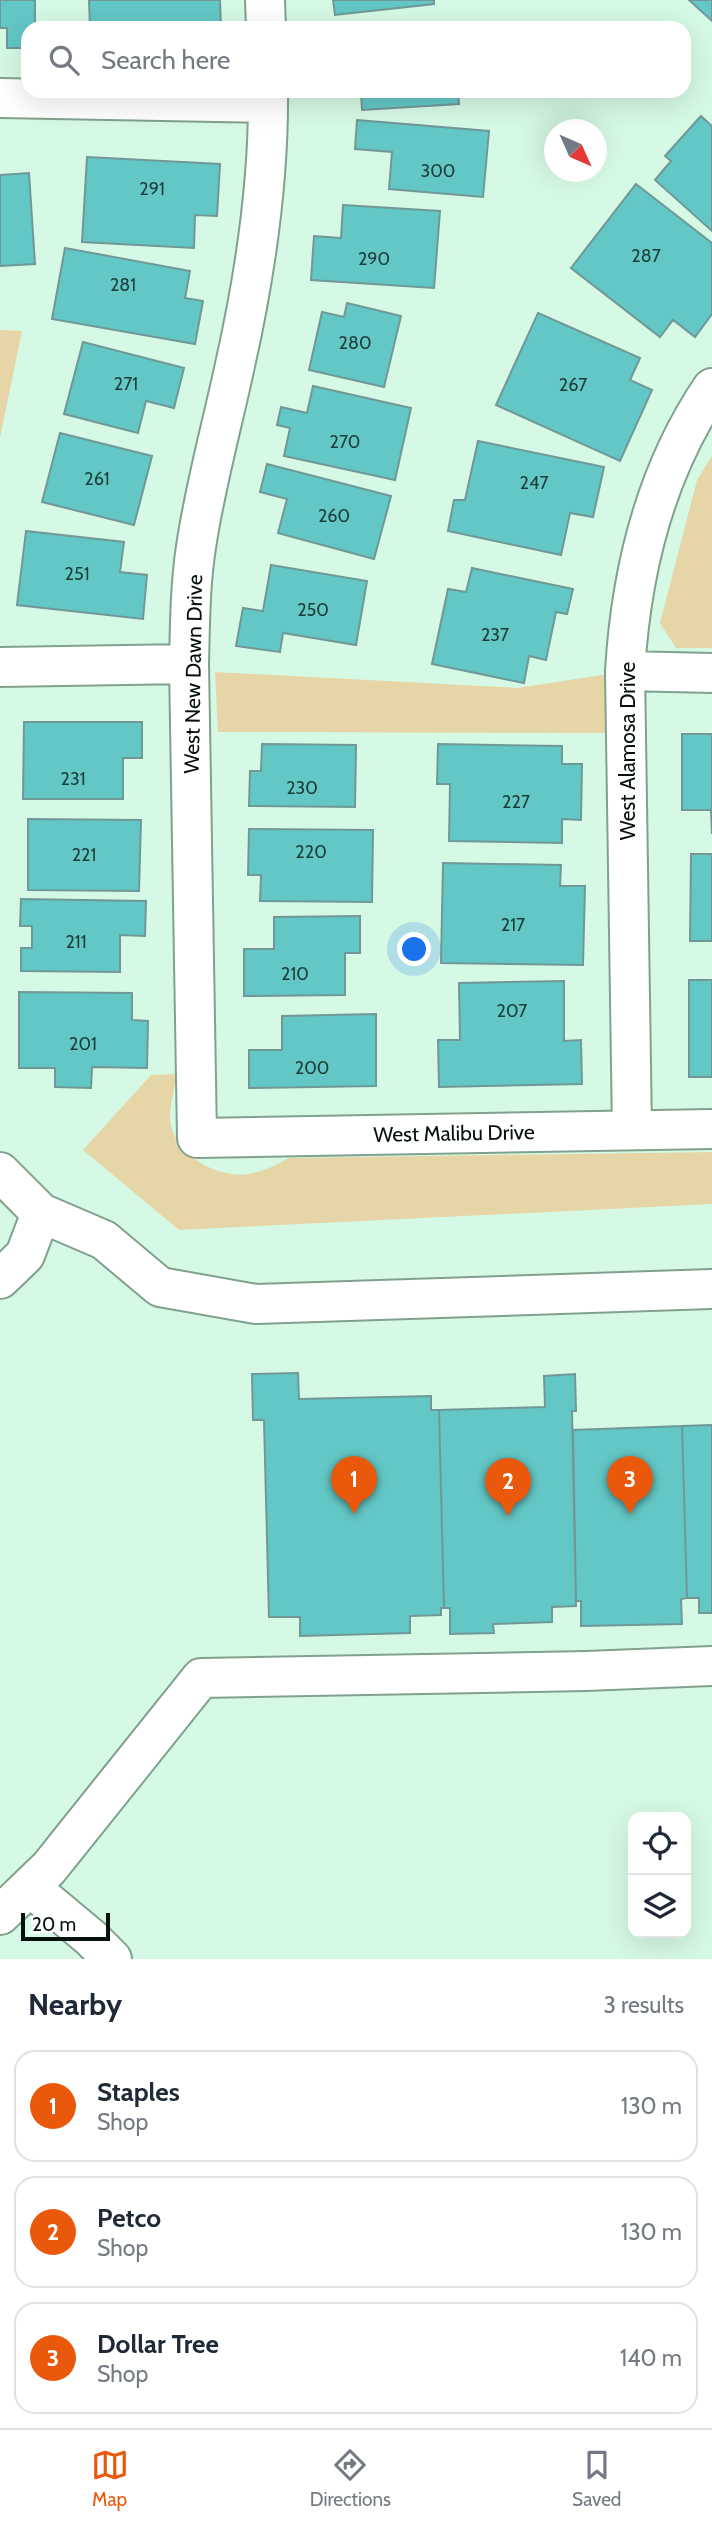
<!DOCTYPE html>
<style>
:root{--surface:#fff;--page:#f6f6f7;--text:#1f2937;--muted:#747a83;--line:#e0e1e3;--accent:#ea580c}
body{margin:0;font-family:Cabin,sans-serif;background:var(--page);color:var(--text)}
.controls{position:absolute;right:21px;bottom:21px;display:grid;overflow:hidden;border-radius:14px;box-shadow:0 7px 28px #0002}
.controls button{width:63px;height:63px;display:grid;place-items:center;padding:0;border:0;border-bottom:2px solid var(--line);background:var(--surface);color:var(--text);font:35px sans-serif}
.compass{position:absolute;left:544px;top:119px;width:63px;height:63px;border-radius:50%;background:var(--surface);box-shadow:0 7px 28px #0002;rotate:135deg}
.scale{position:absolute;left:21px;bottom:18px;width:89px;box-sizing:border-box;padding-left:7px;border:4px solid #05110a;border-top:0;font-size:19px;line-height:24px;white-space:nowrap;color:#05110a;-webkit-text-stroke:5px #fff;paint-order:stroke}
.you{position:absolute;left:415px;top:950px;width:24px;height:24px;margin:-18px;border:5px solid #fff;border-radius:50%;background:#1a73e8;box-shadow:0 0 0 10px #1a73e833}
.badge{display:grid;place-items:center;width:46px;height:46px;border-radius:50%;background:var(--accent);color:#fff;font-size:23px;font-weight:700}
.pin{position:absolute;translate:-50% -58px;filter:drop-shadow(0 2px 4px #0008)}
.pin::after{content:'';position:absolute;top:37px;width:24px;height:21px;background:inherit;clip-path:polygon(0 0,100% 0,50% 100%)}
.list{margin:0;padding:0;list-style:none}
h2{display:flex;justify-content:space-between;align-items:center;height:91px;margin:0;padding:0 28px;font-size:30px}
h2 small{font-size:23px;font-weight:400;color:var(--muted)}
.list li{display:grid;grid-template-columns:46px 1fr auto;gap:21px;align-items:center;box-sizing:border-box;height:112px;margin:0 14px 14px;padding:0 14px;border:2px solid var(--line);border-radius:21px}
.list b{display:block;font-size:26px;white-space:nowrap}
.list p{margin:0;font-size:23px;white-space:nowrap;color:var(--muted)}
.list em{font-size:23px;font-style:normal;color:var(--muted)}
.icon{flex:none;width:38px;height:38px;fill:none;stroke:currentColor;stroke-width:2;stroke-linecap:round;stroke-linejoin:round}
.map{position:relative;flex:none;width:712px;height:1959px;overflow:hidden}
.search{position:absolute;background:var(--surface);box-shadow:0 7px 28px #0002;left:21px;right:21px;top:21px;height:77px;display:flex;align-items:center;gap:18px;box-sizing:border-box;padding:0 24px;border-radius:21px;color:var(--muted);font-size:26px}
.sheet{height:469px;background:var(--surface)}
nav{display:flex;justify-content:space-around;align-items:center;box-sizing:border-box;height:98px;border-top:2px solid var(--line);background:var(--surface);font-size:19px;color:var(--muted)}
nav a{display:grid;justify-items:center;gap:4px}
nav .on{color:var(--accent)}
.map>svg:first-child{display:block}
.green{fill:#e6d6a7}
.building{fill:#63c7c5;stroke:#6f9897;stroke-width:2}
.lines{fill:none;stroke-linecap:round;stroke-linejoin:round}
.minor-casing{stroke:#80a18e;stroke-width:42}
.minor{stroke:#fff;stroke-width:38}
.labels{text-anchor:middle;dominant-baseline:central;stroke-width:6;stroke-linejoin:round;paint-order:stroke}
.number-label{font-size:18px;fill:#1c3e39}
.street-label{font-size:21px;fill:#05110a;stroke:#fff}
</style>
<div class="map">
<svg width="712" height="1959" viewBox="0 0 712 1959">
<rect width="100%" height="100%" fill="#d6f9e5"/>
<path class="green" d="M0 330 22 331 0 438Z
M712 456V648H676L660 623 697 480Z
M215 672 518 688 608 674V733L218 732Z
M177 1074C175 1088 170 1103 170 1117 171 1154 217 1179 249 1174 264 1172 277 1164 289 1158L712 1152V1204L179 1230 83 1150 151 1075Z"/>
<path class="building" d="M0 0H35V28H28V48H7V28H0Z
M89 0H220L221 28H90Z
M333 0H434V4L335 15Z
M689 0H712V21Z
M361 91H458L459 104 362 110Z
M701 116 712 126V231L655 180 671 161 665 156Z
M357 120 489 131 483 197 389 189 392 152 355 149Z
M87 157 220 164 217 216 195 215 194 248 82 242Z
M29 173 35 264 0 266V175Z
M636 184 712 243V314L695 337 673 320 660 337 571 268Z
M343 205 440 211 434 288 311 280 314 236 341 238Z
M65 248 190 271 185 298 203 301 195 344 52 319Z
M347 303 401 316 384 387 309 370 322 312 344 317Z
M538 313 640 358 630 380 652 390 620 461 496 405Z
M83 342 184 368 174 408 146 401 138 433 64 414Z
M313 386 411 408 395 480 284 456 290 428 277 425 281 407 307 413Z
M60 433 152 456 134 525 42 502Z
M478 441 604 467 593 517 570 513 561 555 448 531 454 500H465Z
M267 464 391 496 374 559 278 533 287 499 260 492Z
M26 531 124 542 120 572 147 575 143 619 17 605Z
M271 565 367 581 356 645 283 633 280 652 236 646 243 608 263 611Z
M472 568 573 589 567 614 556 612 546 660 529 656 524 683 432 664 448 589 466 592Z
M24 722H142V758H123V799H23Z
M682 734H712V834L711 810H682Z
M262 744 356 745 355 807 249 806 250 771H261Z
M438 744 562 746V764H582L581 820 562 819V843L449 841 450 784H437Z
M28 819 141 820 139 891 28 890Z
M249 829 373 830 372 902 260 901 261 875H248Z
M691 854H712V941H690Z
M443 863 561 865 560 886H585L583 965 441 963Z
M21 899 146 901 145 936 120 935V972L21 971V948H32V926H20Z
M360 916V953H345V995L244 996V949H274V917Z
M689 980H712V1077H689Z
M564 981V1041L581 1040 582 1084 439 1087 438 1040H460L459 983Z
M19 992 132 993V1020L148 1021 147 1068 92 1067 91 1088 55 1087V1068H19Z
M376 1014V1086L249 1088V1050H282V1016Z
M298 1373 299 1399 431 1396V1410H439L444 1608H441V1615L410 1616V1633L300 1636V1617H269L264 1420H253L252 1374Z
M575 1374 576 1411H572L576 1606 552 1607V1622L493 1624 494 1633 450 1634V1608H444L439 1410 545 1407 544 1376Z
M712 1425V1613H699V1598H687L682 1426Z
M682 1426 687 1598 681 1599 682 1624 581 1626V1601H576L573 1430Z"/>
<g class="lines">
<defs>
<path id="minor" d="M265 0 266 28
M268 91C269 182 255 276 235 365 222 426 205 486 196 547 190 586 190 625 189 664L197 1138 712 1129
M0 98 268 103
M0 667 189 664
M625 671 712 673
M632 1130 625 671C631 572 655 472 712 388
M0 1172 41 1213 104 1240 160 1287 256 1304 712 1289
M0 1279 25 1255 41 1213
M30 1887 91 1938 112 1959
M0 1915 49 1868 201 1678 586 1671 712 1666"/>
</defs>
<use href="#minor" class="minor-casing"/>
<use href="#minor" class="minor"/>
</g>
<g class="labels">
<g class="number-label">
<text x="438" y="171">300</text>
<text x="152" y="189">291</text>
<text x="646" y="256">287</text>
<text x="374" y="259">290</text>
<text x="123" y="285">281</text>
<text x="355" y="343">280</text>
<text x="126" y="384">271</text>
<text x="573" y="385">267</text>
<text x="345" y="442">270</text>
<text x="97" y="479">261</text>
<text x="534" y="483">247</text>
<text x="334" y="516">260</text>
<text x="77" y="574">251</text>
<text x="313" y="610">250</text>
<text x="495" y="635">237</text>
<text x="73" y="779">231</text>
<text x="302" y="788">230</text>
<text x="516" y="802">227</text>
<text x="311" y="852">220</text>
<text x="84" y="855">221</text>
<text x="513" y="925">217</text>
<text x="76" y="942">211</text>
<text x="295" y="974">210</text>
<text x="512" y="1011">207</text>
<text x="83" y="1044">201</text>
<text x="312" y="1068">200</text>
</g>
<g class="street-label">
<text transform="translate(193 674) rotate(-89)">West New Dawn Drive</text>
<text transform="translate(627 751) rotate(-90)">West Alamosa Drive</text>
<text transform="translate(454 1133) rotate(-1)">West Malibu Drive</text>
</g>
</g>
</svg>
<div class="controls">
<button><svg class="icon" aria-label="locate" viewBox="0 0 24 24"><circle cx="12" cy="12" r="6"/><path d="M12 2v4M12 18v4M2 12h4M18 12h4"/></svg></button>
<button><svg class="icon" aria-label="layers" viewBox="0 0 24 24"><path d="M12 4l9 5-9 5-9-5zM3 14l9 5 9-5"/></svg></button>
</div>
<svg class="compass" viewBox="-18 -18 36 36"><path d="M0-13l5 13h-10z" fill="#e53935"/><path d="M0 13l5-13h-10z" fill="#747a83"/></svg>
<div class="scale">20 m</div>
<div class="you"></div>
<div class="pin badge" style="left:354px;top:1514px">1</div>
<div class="pin badge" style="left:508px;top:1516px">2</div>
<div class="pin badge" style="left:630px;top:1514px">3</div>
<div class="search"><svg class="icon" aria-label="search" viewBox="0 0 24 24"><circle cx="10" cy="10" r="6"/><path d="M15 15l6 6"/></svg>Search here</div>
</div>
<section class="sheet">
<h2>Nearby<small>3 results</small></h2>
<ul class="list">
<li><span class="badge">1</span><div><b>Staples</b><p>Shop</p></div><em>130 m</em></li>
<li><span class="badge">2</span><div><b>Petco</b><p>Shop</p></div><em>130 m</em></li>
<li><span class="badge">3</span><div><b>Dollar Tree</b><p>Shop</p></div><em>140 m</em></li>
</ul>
</section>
<nav>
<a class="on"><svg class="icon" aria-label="map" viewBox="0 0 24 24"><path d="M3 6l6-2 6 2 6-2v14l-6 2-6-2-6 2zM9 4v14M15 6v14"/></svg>Map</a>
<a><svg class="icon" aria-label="directions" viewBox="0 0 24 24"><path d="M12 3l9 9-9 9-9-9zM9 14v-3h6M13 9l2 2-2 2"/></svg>Directions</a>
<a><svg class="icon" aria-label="saved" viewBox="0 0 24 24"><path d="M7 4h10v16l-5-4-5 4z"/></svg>Saved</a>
</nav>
